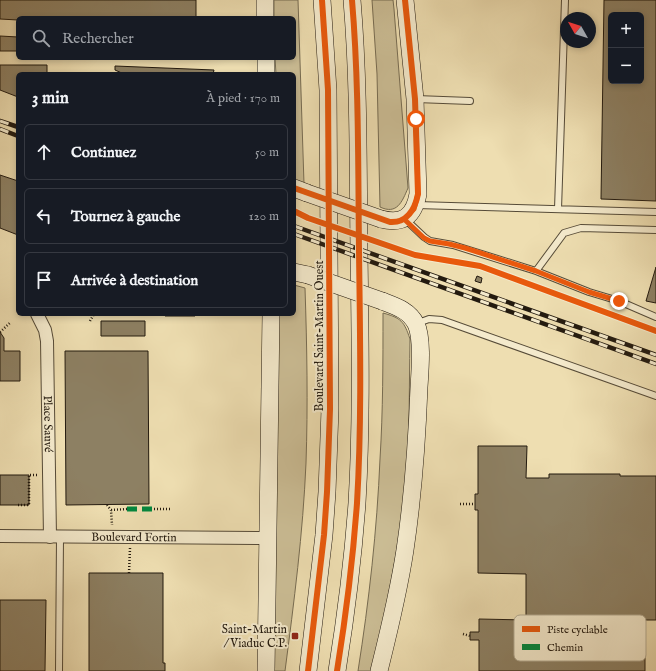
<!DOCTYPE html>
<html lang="fr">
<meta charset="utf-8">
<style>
:root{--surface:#171b24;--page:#20242c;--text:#f1f3f6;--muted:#9ea1a6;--line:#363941}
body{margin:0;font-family:"IM FELL English",serif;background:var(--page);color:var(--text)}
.controls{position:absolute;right:12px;top:12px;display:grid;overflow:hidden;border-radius:6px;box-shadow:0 2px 6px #0003}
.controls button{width:36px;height:36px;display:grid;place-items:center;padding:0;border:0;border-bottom:1px solid var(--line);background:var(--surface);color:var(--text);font:20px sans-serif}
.compass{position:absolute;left:560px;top:12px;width:36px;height:36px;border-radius:50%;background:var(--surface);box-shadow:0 2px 6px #0003;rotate:309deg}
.stop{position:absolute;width:12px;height:12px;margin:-9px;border:3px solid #ea580c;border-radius:50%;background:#fff}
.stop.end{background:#ea580c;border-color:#fff;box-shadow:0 1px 4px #0008}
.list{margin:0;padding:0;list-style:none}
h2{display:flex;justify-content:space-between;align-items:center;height:52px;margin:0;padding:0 16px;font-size:17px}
h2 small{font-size:13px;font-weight:400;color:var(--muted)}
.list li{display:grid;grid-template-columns:26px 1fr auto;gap:12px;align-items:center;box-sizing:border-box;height:56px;margin:0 8px 8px;padding:0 8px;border:1px solid var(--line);border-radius:6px}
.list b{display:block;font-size:15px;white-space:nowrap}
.list em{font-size:13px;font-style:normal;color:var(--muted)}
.icon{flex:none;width:22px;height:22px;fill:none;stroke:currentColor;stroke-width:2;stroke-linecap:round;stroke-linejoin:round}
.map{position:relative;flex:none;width:656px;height:671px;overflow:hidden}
.search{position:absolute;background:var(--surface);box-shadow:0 2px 6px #0003;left:16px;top:16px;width:280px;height:44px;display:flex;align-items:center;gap:10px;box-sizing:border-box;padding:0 14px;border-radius:6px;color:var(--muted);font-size:15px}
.panel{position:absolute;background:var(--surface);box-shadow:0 2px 6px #0003;left:16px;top:72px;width:280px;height:244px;border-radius:6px}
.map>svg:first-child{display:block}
.green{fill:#cbbd95;stroke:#776c52}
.building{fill:#8d8063;stroke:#231a0f;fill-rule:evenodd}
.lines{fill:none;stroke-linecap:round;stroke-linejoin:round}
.lane-casing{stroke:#564b38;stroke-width:8}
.street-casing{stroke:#564b38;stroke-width:14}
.secondary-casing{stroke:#231a0f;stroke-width:18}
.path{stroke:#231a0f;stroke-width:2.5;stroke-dasharray:1 2;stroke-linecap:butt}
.lane{stroke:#f4eacc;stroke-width:6}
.street{stroke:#f4eacc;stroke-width:12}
.secondary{stroke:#f4eacc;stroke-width:17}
.rail-casing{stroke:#231a0f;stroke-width:4.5}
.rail{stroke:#f4eacc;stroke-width:3;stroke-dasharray:9;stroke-linecap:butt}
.secondary-bridge-casing{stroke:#231a0f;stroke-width:18;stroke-linecap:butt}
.secondary-bridge{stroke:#f4eacc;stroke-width:17}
.quiet{stroke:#00873e;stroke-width:5;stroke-dasharray:10 5;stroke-linecap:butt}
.cycleway-casing{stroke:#f4eacc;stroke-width:8}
.cycleway{stroke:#e8590c;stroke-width:6}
.route{stroke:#ea580c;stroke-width:5}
.poi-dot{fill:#8f2418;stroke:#f4eacc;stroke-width:1.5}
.labels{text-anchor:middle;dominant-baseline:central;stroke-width:4;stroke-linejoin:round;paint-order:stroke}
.street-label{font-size:12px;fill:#231a0f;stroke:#f4eacc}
.poi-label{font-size:12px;fill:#231a0f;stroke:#f4eacc;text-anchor:end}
.key{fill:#f4eacc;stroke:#b5ac93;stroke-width:1}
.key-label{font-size:11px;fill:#231a0f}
</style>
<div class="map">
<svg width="656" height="671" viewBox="0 0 656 671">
<rect width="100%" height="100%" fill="#eedeb1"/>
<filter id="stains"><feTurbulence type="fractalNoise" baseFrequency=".005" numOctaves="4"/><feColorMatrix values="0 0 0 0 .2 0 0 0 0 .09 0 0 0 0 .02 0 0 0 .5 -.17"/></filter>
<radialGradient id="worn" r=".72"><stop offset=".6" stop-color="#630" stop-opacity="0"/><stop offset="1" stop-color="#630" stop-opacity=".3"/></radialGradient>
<path class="green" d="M274 0H298L304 184 294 180V74H276L275 58H294V18H274Z
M372 0H393L394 9 408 188C402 202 397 215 380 207L377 74Z
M294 285 305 288C307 347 308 405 306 463 303 533 294 602 285 671H272L277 314H294Z
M383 313C401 318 404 321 410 339 409 391 410 443 405 494 398 554 385 612 373 671H358C369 601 377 530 380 459 383 411 383 362 383 313Z"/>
<path class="building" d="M0 0H196V18H18V20L0 19Z
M604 0H656V201L601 199ZM611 15H641V81H611Z
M0 36 18 37V51H0Z
M0 65H47V74H18V97L0 90Z
M115 66 214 70 213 74H124L115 70Z
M0 175 18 181V235L0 228Z
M656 267V303L646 301Z
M477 276 482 278 481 283 475 281Z
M165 314H195V316H165Z
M101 321H145V336H101Z
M0 332 4 338V351H20V381H0Z
M65 351H148L149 504 66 505Z
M478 446H527L526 478H549V474H620V476H656V620H645V671H479V640H470V632H479V619L526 620V574L478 573V510H475V494H478Z
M0 475H29V505H0Z
M89 573H163V663H165V671H89Z
M0 600H46L45 671H0Z"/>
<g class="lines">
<defs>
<path id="lane" d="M416 99 470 101
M417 205 656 212
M558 209 565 0
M405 219 424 237 430 241 453 245 536 271 589 292 619 301 656 317
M536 271 564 233 581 228 656 230
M418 323 429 319 442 320 656 396
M59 671 60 537"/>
<g id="street">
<path id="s1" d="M37 314 45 330 47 341 50 537"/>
<path id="s2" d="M0 536 268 538"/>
</g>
<path id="secondary" d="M265 0V18
M266 58V74
M294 188 307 193
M381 219C403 225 414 216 418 194L415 99 405 0
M294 272 308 275
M266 671 271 314
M308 671 324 535 327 492 330 409 328 90 322 0
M337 671C346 615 353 559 357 503 362 419 360 334 359 250 358 167 359 83 352 0
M379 671C389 631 399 590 405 550 413 496 417 441 419 387 420 371 423 338 416 324 409 310 395 306 382 301"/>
</defs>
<use href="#lane" class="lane-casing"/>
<use href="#street" class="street-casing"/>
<use href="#secondary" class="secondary-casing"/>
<path class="path" d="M199 314V315
M90 321 94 314
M0 332 11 322
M460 504H475
M18 505H29V475H37
M107 505 111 510 112 525
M154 509H171
M111 510 127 509
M129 573 130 548
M463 634 470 636"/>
<use href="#lane" class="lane"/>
<use href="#street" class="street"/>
<use href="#secondary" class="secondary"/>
<defs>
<path id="rail" d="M0 121 18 127
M0 129 18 136
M294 226 656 355
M294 234 656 364"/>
</defs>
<use href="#rail" class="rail-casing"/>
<use href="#rail" class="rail"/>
<defs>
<path id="secondary-bridge" d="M307 193 381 219
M308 275 382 301"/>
</defs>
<use href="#secondary-bridge" class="secondary-bridge-casing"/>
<use href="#secondary-bridge" class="secondary-bridge"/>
<path class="quiet" d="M127 509H154"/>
<defs>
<path id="cycleway" d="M294 188 390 222C407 223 415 209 418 194L415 99 405 0
M294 211 308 218 415 255 480 266 656 331
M308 671 324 535 327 492 330 409 328 90 322 0
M337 671C346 615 353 559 357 503 362 419 360 334 359 250 358 167 359 83 352 0"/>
</defs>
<use href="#cycleway" class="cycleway-casing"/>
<use href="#cycleway" class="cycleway"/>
</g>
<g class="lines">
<path class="route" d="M416 119 418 194 414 209 404 219 424 238 430 241 449 244 465 248 536 271 589 292 619 301"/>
</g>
<rect class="poi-dot" x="291" y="632" width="8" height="8" rx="2"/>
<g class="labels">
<g class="street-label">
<text transform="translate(319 336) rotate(-90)">Boulevard Saint-Martin Ouest</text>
<text stroke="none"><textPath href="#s1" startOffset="112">Place Sauvé</textPath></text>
<text stroke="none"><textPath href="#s2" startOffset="134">Boulevard Fortin</textPath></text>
</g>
<g class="poi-label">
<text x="287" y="629">Saint-Martin<tspan x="287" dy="14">/ Viaduc C.P.</tspan></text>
</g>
</g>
<rect x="514" y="615" width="132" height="46" rx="6" class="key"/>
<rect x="522" y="626" width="18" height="6" fill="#e8590c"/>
<rect x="522" y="644" width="18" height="6" fill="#00873e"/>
<g class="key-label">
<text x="547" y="633">Piste cyclable</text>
<text x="547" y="651">Chemin</text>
</g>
<rect width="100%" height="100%" filter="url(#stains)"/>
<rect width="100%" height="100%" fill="url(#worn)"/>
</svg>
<div class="controls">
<button>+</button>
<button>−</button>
</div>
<svg class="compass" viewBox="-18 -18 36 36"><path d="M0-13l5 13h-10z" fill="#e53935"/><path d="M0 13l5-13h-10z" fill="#9ea1a6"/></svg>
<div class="stop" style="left:416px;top:119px"></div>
<div class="stop end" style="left:619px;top:301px"></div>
<div class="search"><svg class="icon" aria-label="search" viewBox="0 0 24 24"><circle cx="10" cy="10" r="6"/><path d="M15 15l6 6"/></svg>Rechercher</div>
<section class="panel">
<h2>3 min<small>À pied · 170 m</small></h2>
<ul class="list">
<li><svg class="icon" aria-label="ahead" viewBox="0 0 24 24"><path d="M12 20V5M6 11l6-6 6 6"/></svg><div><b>Continuez</b></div><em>50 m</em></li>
<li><svg class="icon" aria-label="left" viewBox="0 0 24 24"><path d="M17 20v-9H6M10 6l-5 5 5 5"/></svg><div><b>Tournez à gauche</b></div><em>120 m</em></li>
<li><svg class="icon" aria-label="arrive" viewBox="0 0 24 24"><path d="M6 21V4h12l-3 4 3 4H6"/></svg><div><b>Arrivée à destination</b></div></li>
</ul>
</section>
</div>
